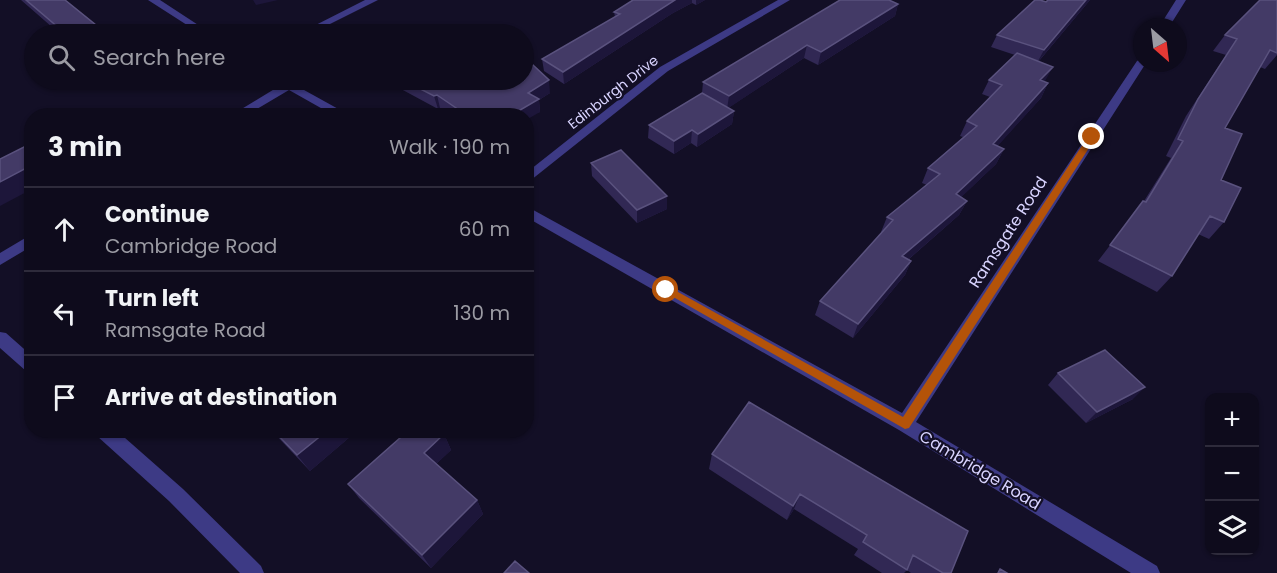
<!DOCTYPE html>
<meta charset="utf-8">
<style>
:root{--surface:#0e0b1c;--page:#171425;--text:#f1f3f6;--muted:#9b9ba3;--line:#2e2b3b}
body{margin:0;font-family:Poppins,sans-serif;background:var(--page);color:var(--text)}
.controls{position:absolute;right:18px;bottom:18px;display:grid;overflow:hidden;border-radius:12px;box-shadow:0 2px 4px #0004}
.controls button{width:54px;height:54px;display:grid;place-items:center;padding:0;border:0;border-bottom:2px solid var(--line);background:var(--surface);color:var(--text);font:30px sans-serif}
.compass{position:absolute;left:1133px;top:18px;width:54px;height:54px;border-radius:50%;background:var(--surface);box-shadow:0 2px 4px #0004;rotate:152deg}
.stop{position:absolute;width:18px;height:18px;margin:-14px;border:4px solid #b45309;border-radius:50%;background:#fff}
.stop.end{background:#b45309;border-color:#fff;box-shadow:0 2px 6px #0008}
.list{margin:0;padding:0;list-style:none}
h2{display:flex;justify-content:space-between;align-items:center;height:78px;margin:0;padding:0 24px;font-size:26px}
h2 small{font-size:20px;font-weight:400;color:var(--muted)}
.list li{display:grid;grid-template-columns:39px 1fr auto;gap:18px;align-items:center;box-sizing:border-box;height:84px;padding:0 24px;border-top:2px solid var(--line)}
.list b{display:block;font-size:22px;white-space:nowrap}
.list p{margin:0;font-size:20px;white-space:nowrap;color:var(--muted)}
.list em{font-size:20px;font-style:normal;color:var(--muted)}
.icon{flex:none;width:33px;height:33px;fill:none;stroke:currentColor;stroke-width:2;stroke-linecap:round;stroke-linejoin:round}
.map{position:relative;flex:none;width:1277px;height:573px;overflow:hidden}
.search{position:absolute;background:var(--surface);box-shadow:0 2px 4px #0004;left:24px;top:24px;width:510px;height:66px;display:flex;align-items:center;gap:15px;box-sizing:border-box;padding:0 21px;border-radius:33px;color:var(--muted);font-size:22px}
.panel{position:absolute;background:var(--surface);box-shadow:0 2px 4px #0004;left:24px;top:108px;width:510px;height:330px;border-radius:24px}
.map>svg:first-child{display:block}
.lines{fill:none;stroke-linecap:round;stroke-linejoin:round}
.minor{fill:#3d3a85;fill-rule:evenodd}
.wall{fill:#312854}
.shaded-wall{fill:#1d163a}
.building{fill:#433a66;stroke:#5a527e;stroke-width:1.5}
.route{fill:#b45309}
.labels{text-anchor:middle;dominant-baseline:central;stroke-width:4.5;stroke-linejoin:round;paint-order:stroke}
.far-street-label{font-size:14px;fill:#d9d4ff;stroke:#130f26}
.street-label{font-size:16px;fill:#d9d4ff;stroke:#130f26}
</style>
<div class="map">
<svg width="1277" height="573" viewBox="0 0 1277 573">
<rect width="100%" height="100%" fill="#130f26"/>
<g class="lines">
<path class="minor" d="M148 0H160L212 34H201Z
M365 0H378L310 34H298Z
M778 0H790L668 71 526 184V173L660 67Z
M1176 0H1186L1169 27H1159Z
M1142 58V63H1146L916 422 1157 566 1160 573H1131L899 430 526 217V206L902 413 1137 61Z
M274 80H286L351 116H335L289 90 245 116H230L281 85Z
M32 234V246L0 265V253Z
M0 332 6 333 32 356V373L26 371 0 348Z
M94 430H116L183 489 261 566 264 573H240L169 501 97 436Z"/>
</g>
<path class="wall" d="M21 0H65L106 33 114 34H60Z
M633 0H705L696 5 692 3 673 13 564 84 544 71 542 59 615 17 614 12Z
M1048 0H1090L1039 61 1045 82 1048 83 1041 98 997 146 1004 149 996 164 961 197 967 201 959 215 909 259 911 261 905 275 853 338 815 315 820 301 882 232H881L887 217 927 185 922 183 928 168 963 137 960 136 967 121 990 97 982 94 989 80 1015 55 991 47 997 35 1046 2Z
M1277 0V55L1265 69 1260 67 1225 128 1221 180 1224 222 1209 239 1198 234 1172 276 1157 292 1098 261 1144 201 1171 158 1166 156 1186 116 1226 55 1213 51 1225 35Z
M895 3 898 4 895 16 818 65 804 58 728 108 734 111 732 124 697 147 691 143 674 154 648 138 649 125 702 93 703 82Z
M398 80H479L495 87 550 93 539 100 540 112 526 116H452L440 108 438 109 401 89Z
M591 163 667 209 637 223 592 176Z
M1058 373 1133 399 1086 423 1048 385Z
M749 402 951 573H911L907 570 904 573H882L854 555 858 549 794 509 787 520 709 469 712 454Z
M271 430H358L310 471Z
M444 434 451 450 436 464 477 500 483 514 431 568 359 498 348 484Z"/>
<path class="shaded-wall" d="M253 0H278L256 5Z
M675 0H692V3L673 13 564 84 563 72Z
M696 0H705L696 5Z
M1086 0H1090L1037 63 1044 50Z
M898 4 895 16 818 65 821 52Z
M807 45 804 58 727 109 729 96Z
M1053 67 1045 81 1032 94 1040 80Z
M549 80 550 93 539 100 540 112 526 120V116H510L528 93Z
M1048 83 1041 98 986 159 993 144Z
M437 95 440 108 438 109 434 96Z
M734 111 732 124 697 147 698 134Z
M692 130 691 143 674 154V141Z
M1004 149 996 164 949 209 956 194Z
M32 165V189L0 206V182Z
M667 196V209L637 223V210Z
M967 201 959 215 896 270 902 256Z
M911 261 905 275 853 338 858 324Z
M1145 387 1133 399 1086 423 1097 412Z
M328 430H358L310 471 297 455Z
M444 434 451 450 432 468 424 453Z
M800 494 794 509 787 520 793 506Z
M477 500 483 514 431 568 422 555Z"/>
<path class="building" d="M26 0H65L106 33 110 31 114 34H66Z
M633 0H675L563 72 542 59 620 14 614 12Z
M840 0H889L898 4 821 52 807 45 729 96 703 82Z
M1035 0H1040L1046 2 1048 0H1086L1044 50 997 35Z
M1260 0H1277V53L1270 50 1225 128 1242 134 1221 180 1241 188 1224 222 1210 216 1172 276 1110 245 1143 201 1146 202 1183 141 1178 139 1198 99 1237 39 1225 35Z
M381 27 394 34H354Z
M1017 53 1053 67 1040 80 1048 83 993 144 1004 149 956 194 967 201 902 256 911 261 858 324 820 301 893 220 887 217 940 174 928 168 977 126 967 121 1002 85 989 80Z
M533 65 549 80 528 93 539 99 510 116H468L437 95 434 96 403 80H479L495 87 508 80H524V71Z
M702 93 734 111 698 134 692 130 674 141 649 125Z
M32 143V165L0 182V159Z
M621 150 667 196 637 210 591 163Z
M1105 350 1145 387 1097 412 1058 373Z
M749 402 968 531 951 573H943L913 555 907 570 863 542 867 535 800 494 793 506 712 454Z
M273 430H328L297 455Z
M409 430H440L444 434 424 453 477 500 422 555 348 484Z
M515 561 529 573H504Z
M1000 569 1007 573H998Z"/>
<path class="route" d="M1089 135 1096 137 909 428 905 429 661 290 662 287H669L903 417Z"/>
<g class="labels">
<g class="far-street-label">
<text transform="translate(613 92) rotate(-38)">Edinburgh Drive</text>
</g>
<g class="street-label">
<text transform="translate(1008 232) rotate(-57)">Ramsgate Road</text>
<text transform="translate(980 470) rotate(31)">Cambridge Road</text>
</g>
</g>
</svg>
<div class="controls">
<button>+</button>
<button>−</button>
<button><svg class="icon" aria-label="layers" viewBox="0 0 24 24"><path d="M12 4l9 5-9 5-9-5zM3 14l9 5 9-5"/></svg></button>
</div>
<svg class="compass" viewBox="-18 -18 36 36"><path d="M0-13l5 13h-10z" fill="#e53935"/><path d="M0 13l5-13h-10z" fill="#9b9ba3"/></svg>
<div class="stop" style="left:666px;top:290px"></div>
<div class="stop end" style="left:1092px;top:137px"></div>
<div class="search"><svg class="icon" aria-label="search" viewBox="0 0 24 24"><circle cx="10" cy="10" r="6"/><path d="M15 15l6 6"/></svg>Search here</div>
<section class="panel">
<h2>3 min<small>Walk · 190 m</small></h2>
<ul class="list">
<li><svg class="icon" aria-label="ahead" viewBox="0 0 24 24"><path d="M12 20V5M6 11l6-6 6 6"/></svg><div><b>Continue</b><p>Cambridge Road</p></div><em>60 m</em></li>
<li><svg class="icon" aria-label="left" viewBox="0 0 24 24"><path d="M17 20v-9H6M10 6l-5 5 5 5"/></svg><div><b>Turn left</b><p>Ramsgate Road</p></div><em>130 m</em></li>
<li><svg class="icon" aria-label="arrive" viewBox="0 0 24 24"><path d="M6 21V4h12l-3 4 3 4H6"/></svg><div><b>Arrive at destination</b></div></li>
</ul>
</section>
</div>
